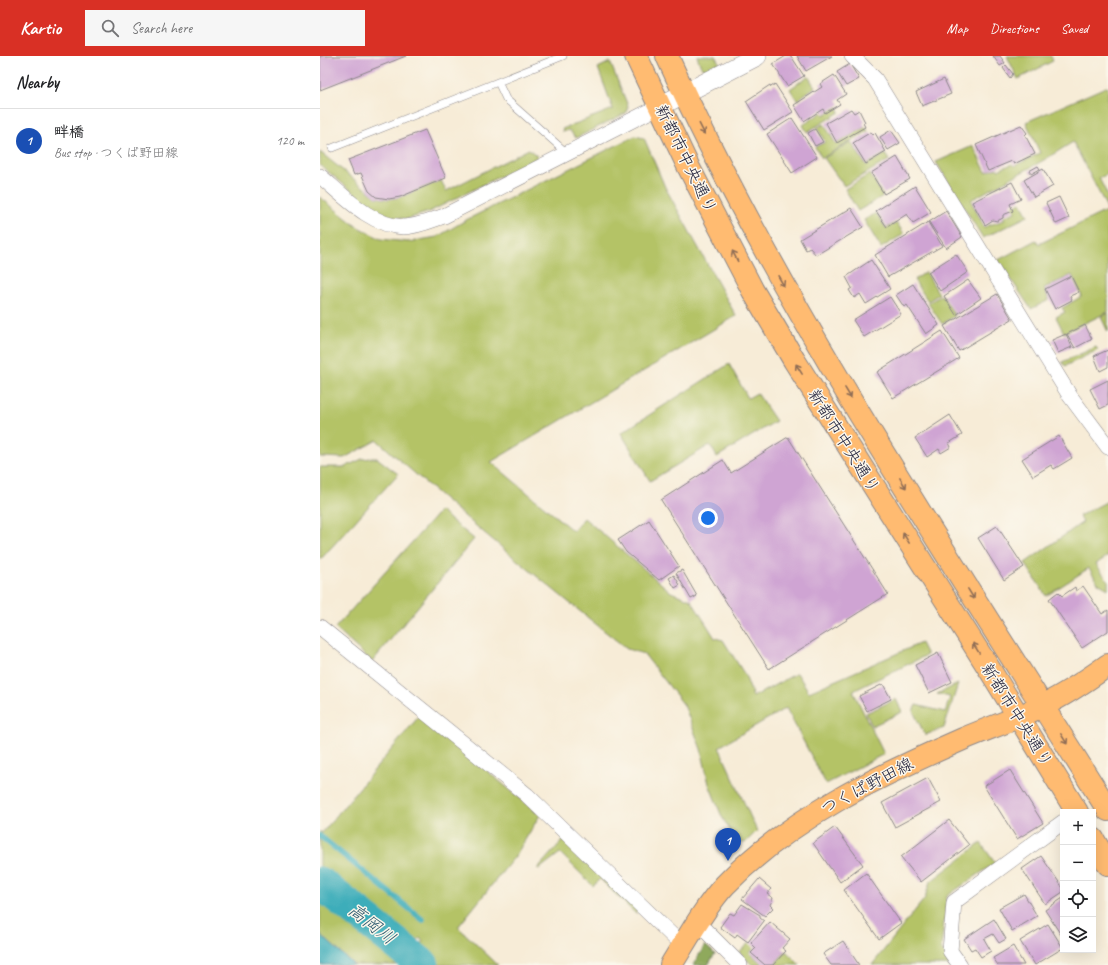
<!DOCTYPE html>
<meta charset="utf-8">
<style>
:root{--surface:#fff;--page:#f6f6f6;--text:#202124;--muted:#757577;--line:#e0e0e0;--accent:#d93025}
body{margin:0;font-family:Caveat,"Klee One",sans-serif;background:var(--page);color:var(--text)}
.controls{position:absolute;right:12px;bottom:12px;display:grid;overflow:hidden;border-radius:0px;box-shadow:0 4px 16px #0002}
.controls button{width:36px;height:36px;display:grid;place-items:center;padding:0;border:0;border-bottom:1px solid var(--line);background:var(--surface);color:var(--text);font:20px sans-serif}
.you{position:absolute;left:388px;top:462px;width:14px;height:14px;margin:-10px;border:3px solid #fff;border-radius:50%;background:#1a73e8;box-shadow:0 0 0 6px #1a73e833}
.badge{display:grid;place-items:center;width:26px;height:26px;border-radius:50%;background:var(--accent);color:#fff;font-size:13px;font-weight:700}
.pin{position:absolute;translate:-50% -33px;filter:drop-shadow(0 1px 2px #0008)}
.pin::after{content:'';position:absolute;top:21px;width:14px;height:12px;background:inherit;clip-path:polygon(0 0,100% 0,50% 100%)}
.list{margin:0;padding:0;list-style:none}
h2{display:flex;justify-content:space-between;align-items:center;height:52px;margin:0;padding:0 16px;font-size:17px}
h2 small{font-size:13px;font-weight:400;color:var(--muted)}
.list li{display:grid;grid-template-columns:26px 1fr auto;gap:12px;align-items:center;box-sizing:border-box;height:64px;padding:0 16px;border-top:1px solid var(--line)}
.list b{display:block;font-size:15px;white-space:nowrap}
.list p{margin:0;font-size:13px;white-space:nowrap;color:var(--muted)}
.list em{font-size:13px;font-style:normal;color:var(--muted)}
.icon{flex:none;width:22px;height:22px;fill:none;stroke:currentColor;stroke-width:2;stroke-linecap:round;stroke-linejoin:round}
.map{position:relative;flex:none;width:788px;height:909px;overflow:hidden}
header{display:flex;align-items:center;gap:24px;box-sizing:border-box;height:56px;padding:0 20px;background:var(--accent);color:#fff}
header strong{font-size:19px}
nav{display:flex;gap:22px;margin-inline-start:auto;font-size:14px}
.search{width:280px;height:36px;background:var(--page);display:flex;align-items:center;gap:10px;box-sizing:border-box;padding:0 14px;border-radius:0px;color:var(--muted);font-size:15px}
main{display:flex}
aside{flex:1;background:var(--surface)}
.map>svg:first-child{display:block}
.green{fill:#b4c366;stroke:#6b7250}
.forest{fill:#8fa95b;stroke:#58664b}
.water{fill:#3eadba;stroke:#30687a}
.lines{fill:none;stroke-linecap:round;stroke-linejoin:round}
.stream{stroke:#3eadba;stroke-width:5.5}
.river{stroke:#3eadba;stroke-width:33}
.building{fill:#cfa4d3}
.service-casing{stroke:#8c8789;stroke-width:8}
.minor-casing{stroke:#8c8789;stroke-width:16}
.tertiary-casing{stroke:#8c8789;stroke-width:20}
.primary-casing{stroke:#8c8789;stroke-width:24}
.service{stroke:#fff;stroke-width:7}
.minor{stroke:#fff;stroke-width:15}
.tertiary{stroke:#fff;stroke-width:19}
.primary{stroke:#ffbb71;stroke-width:22}
.oneway{stroke:#906e56}
.labels{text-anchor:middle;dominant-baseline:central;stroke-width:3;stroke-linejoin:round;paint-order:stroke}
.street-label{font-size:17px;fill:#22223b;stroke:#fbf7ec}
.water-label{font-size:18px;font-style:italic;fill:#2d5a6e;stroke:#fbf7ec}
</style>
<header>
<strong>Kartio</strong>
<div class="search"><svg class="icon" aria-label="search" viewBox="0 0 24 24"><circle cx="10" cy="10" r="6"/><path d="M15 15l6 6"/></svg>Search here</div>
<nav><a>Map</a><a>Directions</a><a>Saved</a></nav>
</header>
<main>
<aside>
<h2>Nearby<small></small></h2>
<ul class="list">
<li><span class="badge" style="background:#1a4fb4">1</span><div><b>畔橋</b><p>Bus stop · つくば野田線</p></div><em>120 m</em></li>
</ul>
</aside>
<div class="map">
<svg width="788" height="909" viewBox="0 0 788 909">
<rect width="100%" height="100%" fill="#fbf7ec"/>
<filter id="ink" filterUnits="userSpaceOnUse"><feTurbulence type="fractalNoise" baseFrequency=".025" numOctaves="2"/><feDisplacementMap in="SourceGraphic" scale="8" xChannelSelector="R" yChannelSelector="G"/><feConvolveMatrix kernelMatrix="1 2 1 2 8 2 1 2 1" color-interpolation-filters="sRGB"/></filter>
<filter id="wash" filterUnits="userSpaceOnUse"><feTurbulence type="fractalNoise" baseFrequency=".012" numOctaves="4" result="noise"/><feDisplacementMap in="SourceGraphic" scale="16" xChannelSelector="R" yChannelSelector="G"/><feGaussianBlur stdDeviation="0.9" result="paint"/><feColorMatrix in="noise" values="0 0 0 0 0 0 0 0 0 0 0 0 0 0 0 0 0 1.4 0 .05"/><feComposite in="paint" operator="in"/></filter>
<g filter="url(#wash)">
<rect width="100%" height="100%" fill="#f7ecd7"/>
<path class="green" d="M377 0H395L400 8 389 14 381 11Z
M687 0H731L733 5 698 23Z
M290 6 308 50 306 57 256 82 249 74 243 76 242 73 293 53 278 12Z
M488 20 495 31 477 44 470 33Z
M788 30V118L779 122 788 140V154L753 86 724 104 651 144 664 171 684 164V161L695 156 693 150 701 147 708 160 663 182 616 106 653 90 666 116 677 112 678 114 692 108 694 110 720 97 706 66Z
M518 51 520 56 487 76 483 69 502 56 504 59Z
M504 68 516 88 545 71 548 75 502 102 495 91 505 86 497 72Z
M315 80 324 82 345 131 416 260 171 406 253 475 264 462 351 536 371 544 395 582 403 584 425 619 433 641 477 617 489 636 601 587 607 599 533 635 564 698 506 728 466 652 399 691 437 775 425 787 417 786 402 761 389 728 381 693 364 649 324 598 307 593C222 525 138 457 57 384L24 402 0 401V141L36 170 61 183 88 186 117 181 146 164Z
M531 86 546 109 565 98 569 104 524 130 504 102Z
M209 93 218 101 109 156 87 163 70 160 51 151 0 109V96L56 141 69 143 80 141 121 124 126 135Z
M550 118 563 140 538 155 525 133Z
M788 154V256L744 277 736 261 745 256 742 252 762 240 752 219 724 232 729 244 711 253 678 204 716 184 719 188Z
M556 157 566 172 577 167 584 178 561 192 544 164Z
M606 216 619 238 608 245 594 224Z
M622 239 635 260 622 268 608 247Z
M788 257V276L781 261Z
M776 291 778 294 745 310 742 306Z
M409 308 428 342 437 337 456 365 397 401 390 389 330 425 301 377Z
M51 402H57L78 418 0 504V411H25L42 403Z
M788 445V500L776 508 788 525V533L778 527 769 512 726 540 705 507 763 466 759 460Z
M120 455 154 483 52 606 15 572Z
M638 628 624 672 605 679 593 655 596 649 625 656 630 641 617 638Z
M576 643 582 656 552 670 546 657Z
M100 659 220 759 196 799 138 871 178 909H112L98 897 103 886 100 882 89 891 0 819V775L2 777Z
M243 784 317 854 316 858 280 823 273 830 240 797 218 814 217 813Z
M661 787 675 807 627 840 621 893 633 909H552L605 842 610 826Z
M0 833 60 883 55 888 81 909H34L0 878Z
M429 887 434 892 430 897 443 909H432L419 896Z
M466 895 480 909H454Z"/>
<path class="forest" d="M385 889 395 898 388 909H373Z"/>
<path class="water" d="M0 878 34 909H0Z"/>
<g class="lines">
<path class="stream" d="M0 780 103 864"/>
<path class="river" d="M0 827 103 909"/>
</g>
<g id="blocks">
<path class="building" d="M0 0H86L0 34Z
M466 0H471L484 20 467 30 453 8Z
M477 0H512L486 15Z
M673 0H680L685 7 680 10Z
M530 8 539 23 526 30 517 16Z
M686 9 693 18 690 22 683 12Z
M514 19 526 38 517 44 520 48 505 57 503 53 484 65 474 49 502 31 500 28Z
M624 23 631 38 602 50 596 36Z
M455 28 473 56 444 74 426 45 450 29 451 31Z
M531 53 534 57 539 54 545 66 543 67 545 71 517 87 506 67Z
M472 62 497 101 472 117 447 78Z
M701 69 707 77 705 79 715 98 694 108 692 105 668 115 656 89Z
M495 73 503 86 495 90 488 77Z
M105 74 126 122 80 141 69 143 56 141 49 135 41 117 34 119 28 104Z
M571 74 580 87 568 94 560 81Z
M551 76 553 79 555 77 566 96 546 108 533 87Z
M577 101 590 123 564 138 551 117Z
M718 110 720 113 711 118 709 115Z
M723 113 733 130 714 141 704 124Z
M692 126 701 143 690 148 693 155 683 159V162L677 165 673 164 665 169 652 146Z
M595 130 611 156 593 167 587 158 567 171 556 155Z
M739 141 749 162 736 168 726 147Z
M531 152 543 171 496 199 490 192 486 194 480 183Z
M626 155 642 181 626 192 609 166Z
M608 166 622 190 568 221 555 199Z
M636 198 648 216 620 235 608 216Z
M551 204 570 233 546 248 540 238 534 242 529 234 532 232 526 221Z
M751 220 759 236 750 240 752 244 735 253 725 233Z
M648 224 661 242 636 259 624 240Z
M593 228 619 269 606 278 587 249 584 251 576 239Z
M677 238 692 263 639 295 624 270Z
M570 241 581 258 544 281 533 264Z
M765 269 772 283 755 292 747 278Z
M622 275 639 302 573 342 557 316Z
M746 278 752 291 738 297 732 284Z
M788 294V311L780 315 774 300Z
M788 324V349L780 353 770 333Z
M630 359 642 379 629 387 631 391 621 397 619 393 607 401 595 382Z
M739 380 752 402 734 413 731 409 713 420 702 403Z
M468 381 568 538 449 613 341 444 403 404 411 417Z
M329 464 359 510 339 524 306 496 298 484Z
M677 470 704 511 684 524 658 482Z
M362 514 377 540 371 543 356 517Z
M354 519 360 529 355 532 349 522Z
M763 530 782 558 788 554V575L762 592 729 543 738 536 742 540 755 531 756 535Z
M618 597 632 626 609 637 595 609Z
M563 628 571 643 547 655 539 640Z
M690 714 723 767 697 783 664 730Z
M608 722 621 746 575 771 562 747Z
M629 764 649 789 601 826 581 801Z
M515 771 543 809 520 826 493 787Z
M721 800 743 832V836L725 848 702 813Z
M546 817 581 867 559 883 524 834Z
M439 823 451 833 447 838 453 842 450 849 453 852 445 860 422 843Z
M704 838 717 860 692 875 679 852Z
M743 842V882L725 854Z
M422 848 440 859V862L444 865 428 886 417 878 415 882 400 871 410 857 414 859Z
M674 863 686 883 679 887 673 878 664 883 671 895 661 901 655 892 651 894 644 883Z
M450 866 470 883 462 892 466 895 453 909H445L431 897 436 892 431 887Z
M728 868 743 892 715 909 700 885Z
M523 885 539 909H511L503 898Z
M693 890 704 909H678L673 902Z"/>
</g>
</g>
<g filter="url(#ink)">
<use href="#blocks" fill-opacity="0" stroke="#8c8789" stroke-width="1"/>
<g class="lines">
<defs>
<path id="service" d="M178 26 186 43 247 97
M12 92 243 0"/>
<path id="minor" d="M532 0 555 23 750 340 788 391
M0 120C23 139 51 170 83 171 97 171 112 164 124 160L340 50
M0 571 207 739 363 890
M378 867 420 909
M640 909 630 895 634 846 743 766"/>
<path id="tertiary" d="M340 50 437 0"/>
<path id="primary" d="M316 0 369 112 433 235 474 304 670 614 757 756
M347 0C468 265 634 507 788 754
M773 783 788 808
M351 909C366 885 386 849 405 829 471 761 558 720 643 683 669 672 696 663 722 650 745 639 767 624 788 609"/>
</defs>
<use href="#service" class="service-casing"/>
<use href="#minor" class="minor-casing"/>
<use href="#tertiary" class="tertiary-casing"/>
<use href="#primary" class="primary-casing"/>
<use href="#service" class="service"/>
<use href="#minor" class="minor"/>
<use href="#tertiary" class="tertiary"/>
<use href="#primary" class="primary"/>
</g>
<defs><path id="oneway-shaft" d="M-6 0H5M1.5-3L5.5 0L1.5 3" fill="none" stroke-width="1.6" stroke-linecap="round" stroke-linejoin="round"/></defs>
<g class="oneway">
<use href="#oneway-shaft" transform="translate(382 73) rotate(63)"/>
<use href="#oneway-shaft" transform="translate(415 200) rotate(-117)"/>
<use href="#oneway-shaft" transform="translate(461 225) rotate(61)"/>
<use href="#oneway-shaft" transform="translate(479 313) rotate(-122)"/>
<use href="#oneway-shaft" transform="translate(528 337) rotate(59)"/>
<use href="#oneway-shaft" transform="translate(583 427) rotate(58)"/>
<use href="#oneway-shaft" transform="translate(586 482) rotate(-122)"/>
<use href="#oneway-shaft" transform="translate(651 538) rotate(58)"/>
<use href="#oneway-shaft" transform="translate(656 592) rotate(-122)"/>
<use href="#oneway-shaft" transform="translate(744 683) rotate(58)"/>
</g>
</g>
<g class="labels">
<g class="street-label">
<text transform="translate(366 103) rotate(64)">新都市中央通り</text>
<text transform="translate(524 385) rotate(58)">新都市中央通り</text>
<text transform="translate(697 659) rotate(58)">新都市中央通り</text>
<text transform="translate(547 730) rotate(-28)">つくば野田線</text>
</g>
<g class="water-label">
<text transform="translate(52 868) rotate(38)">高岡川</text>
</g>
</g>
</svg>
<div class="controls">
<button>+</button>
<button>−</button>
<button><svg class="icon" aria-label="locate" viewBox="0 0 24 24"><circle cx="12" cy="12" r="6"/><path d="M12 2v4M12 18v4M2 12h4M18 12h4"/></svg></button>
<button><svg class="icon" aria-label="layers" viewBox="0 0 24 24"><path d="M12 4l9 5-9 5-9-5zM3 14l9 5 9-5"/></svg></button>
</div>
<div class="you"></div>
<div class="pin badge" style="left:408px;top:805px;background:#1a4fb4">1</div>
</div>
</main>
